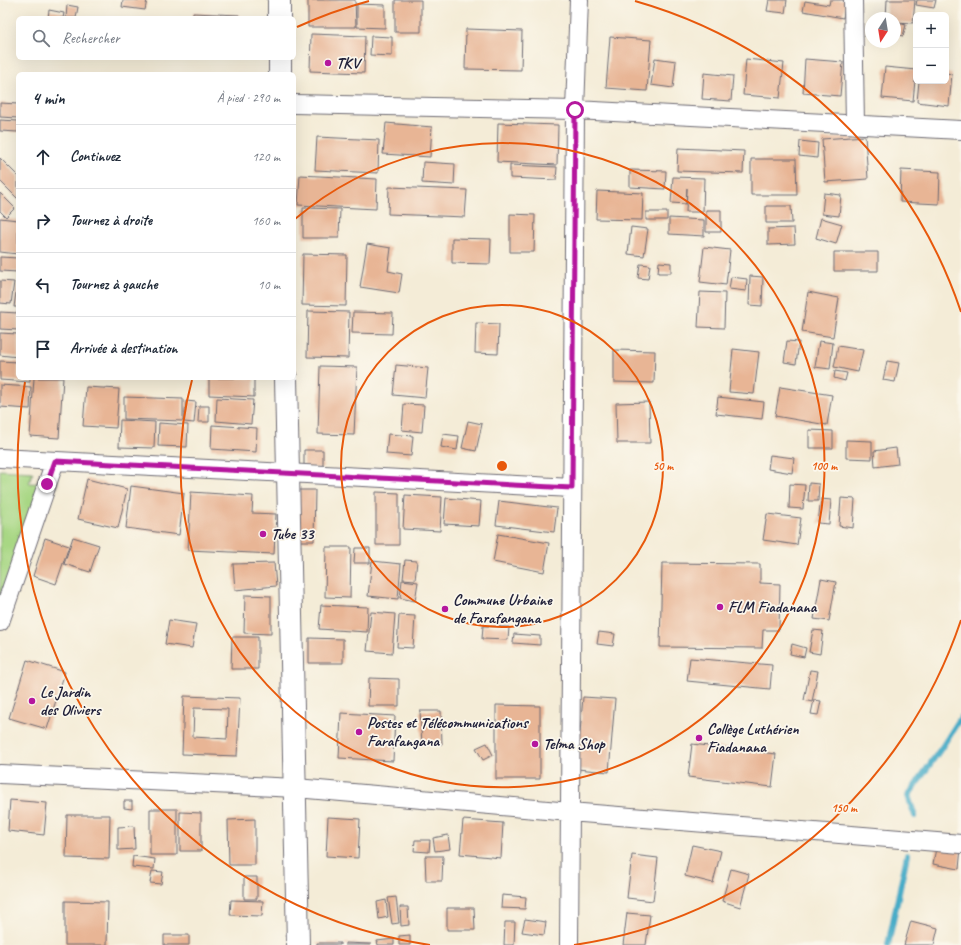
<!DOCTYPE html>
<html lang="fr">
<meta charset="utf-8">
<style>
:root{--surface:#fff;--page:#f6f6f7;--text:#1f2937;--muted:#747a83;--line:#e0e1e3}
body{margin:0;font-family:Caveat,sans-serif;background:var(--page);color:var(--text)}
.controls{position:absolute;right:12px;top:12px;display:grid;overflow:hidden;border-radius:6px;box-shadow:0 4px 16px #0002}
.controls button{width:36px;height:36px;display:grid;place-items:center;padding:0;border:0;border-bottom:1px solid var(--line);background:var(--surface);color:var(--text);font:20px sans-serif}
.compass{position:absolute;left:865px;top:12px;width:36px;height:36px;border-radius:50%;background:var(--surface);box-shadow:0 4px 16px #0002;rotate:192deg}
.stop{position:absolute;width:12px;height:12px;margin:-9px;border:3px solid #b5179e;border-radius:50%;background:#fff}
.stop.end{background:#b5179e;border-color:#fff;box-shadow:0 1px 4px #0008}
.list{margin:0;padding:0;list-style:none}
h2{display:flex;justify-content:space-between;align-items:center;height:52px;margin:0;padding:0 16px;font-size:17px}
h2 small{font-size:13px;font-weight:400;color:var(--muted)}
.list li{display:grid;grid-template-columns:26px 1fr auto;gap:12px;align-items:center;box-sizing:border-box;height:64px;padding:0 16px;border-top:1px solid var(--line)}
.list b{display:block;font-size:15px;white-space:nowrap}
.list em{font-size:13px;font-style:normal;color:var(--muted)}
.icon{flex:none;width:22px;height:22px;fill:none;stroke:currentColor;stroke-width:2;stroke-linecap:round;stroke-linejoin:round}
.map{position:relative;flex:none;width:961px;height:945px;overflow:hidden}
.search{position:absolute;background:var(--surface);box-shadow:0 4px 16px #0002;left:16px;top:16px;width:280px;height:44px;display:flex;align-items:center;gap:10px;box-sizing:border-box;padding:0 14px;border-radius:6px;color:var(--muted);font-size:15px}
.panel{position:absolute;background:var(--surface);box-shadow:0 4px 16px #0002;left:16px;top:72px;width:280px;height:308px;border-radius:6px}
.map>svg:first-child{display:block}
.grass{fill:#a8d784;stroke:#657c60}
.lines{fill:none;stroke-linecap:round;stroke-linejoin:round}
.stream{stroke:#47acc7;stroke-width:6}
.building{fill:#e8b595;fill-rule:evenodd}
.street-casing{stroke:#6c6972;stroke-width:20}
.secondary-casing{stroke:#6c6972;stroke-width:24}
.street{stroke:#fff;stroke-width:18}
.secondary{stroke:#fff;stroke-width:22}
.route{stroke:#b5179e;stroke-width:5}
.ring{fill:none;stroke:#e8590c;stroke-width:2}
.poi-dot{fill:#b5179e;stroke:#fbf7ec;stroke-width:1.5}
.labels{text-anchor:middle;dominant-baseline:central;stroke-width:3.5;stroke-linejoin:round;paint-order:stroke}
.poi-label{font-size:16px;font-weight:bold;fill:#22223b;stroke:#fbf7ec;text-anchor:start}
.centre{fill:#e8590c;stroke:#fbf7ec;stroke-width:2}
.ring-label{font-size:12px;text-anchor:middle;font-weight:bold;fill:#e8590c;stroke:#fbf7ec;stroke-width:3.5;stroke-linejoin:round;paint-order:stroke}
</style>
<div class="map">
<svg width="961" height="945" viewBox="0 0 961 945">
<rect width="100%" height="100%" fill="#fbf7ec"/>
<filter id="ink" filterUnits="userSpaceOnUse"><feTurbulence type="fractalNoise" baseFrequency=".025" numOctaves="2"/><feDisplacementMap in="SourceGraphic" scale="8" xChannelSelector="R" yChannelSelector="G"/><feConvolveMatrix kernelMatrix="1 2 1 2 8 2 1 2 1" color-interpolation-filters="sRGB"/></filter>
<filter id="wash" filterUnits="userSpaceOnUse"><feTurbulence type="fractalNoise" baseFrequency=".012" numOctaves="4" result="noise"/><feDisplacementMap in="SourceGraphic" scale="16" xChannelSelector="R" yChannelSelector="G"/><feGaussianBlur stdDeviation="0.9" result="paint"/><feColorMatrix in="noise" values="0 0 0 0 0 0 0 0 0 0 0 0 0 0 0 0 0 1.4 0 .05"/><feComposite in="paint" operator="in"/></filter>
<g filter="url(#wash)">
<rect width="100%" height="100%" fill="#f4ecd7"/>
<path class="grass" d="M0 470 33 472 29 483 47 484 0 605Z"/>
<g class="lines">
<path class="stream" d="M915 816 908 796 942 747 961 717
M888 945 907 855"/>
</g>
<g id="blocks">
<path class="building" d="M123 0H147L145 10 122 7Z
M308 0H355L356 27H308Z
M395 0H421V32H395Z
M769 0H787L785 13 767 11Z
M830 0H846L843 18 803 11 805 1 829 5Z
M887 0H915L913 23 895 22V18H886Z
M917 0H936L934 8 916 5Z
M357 4 385 5V28L357 27Z
M67 5 78 7 76 18H66Z
M49 10 64 13 63 18H48Z
M193 13 239 15V18H193Z
M895 22 906 25 903 36 895 34Z
M466 29 522 31 521 70 465 69Z
M311 34 365 36 364 73 310 71Z
M371 36 392 37V56L370 55Z
M610 37 651 40 647 91 606 88Z
M655 58 676 61 673 88 651 85Z
M746 59 784 63 780 98 743 95Z
M805 59 843 62 840 96 803 93Z
M885 67 916 70 913 101 882 98Z
M704 73 733 76 731 101 702 99Z
M946 73 952 74 949 106 917 102 919 81H946Z
M0 103 18 104V118L0 117Z
M0 120 18 121V132L0 131Z
M386 123 432 127 430 157 383 154Z
M498 123 558 125 557 165 497 162Z
M865 136 868 179 825 182 822 139Z
M317 137 379 140 378 173 315 170Z
M800 141 818 143 817 158 799 156Z
M678 148 744 151 743 173 677 171Z
M0 158 18 176V199L0 181Z
M751 159H796L797 195H751Z
M423 162 455 164 454 185 422 183Z
M510 165 557 167 556 180 510 178Z
M630 170 666 171 665 189 630 187Z
M901 170 940 172 939 204 900 202Z
M300 175 377 179 376 209 298 205Z
M673 177 704 178 703 212H686L687 188 686 204 671 203Z
M389 187 467 190 465 217 388 214Z
M597 191 643 193 642 220 596 219Z
M0 193 15 208 6 217 0 211Z
M824 193 841 195 839 216 822 214Z
M766 206H791L792 223H766Z
M303 208 340 209 339 238H303Z
M706 210H721V232H706Z
M646 212H667V220H646Z
M510 214 535 215 534 252H510Z
M0 218 18 220V254L0 252Z
M669 218 704 220V236L669 234Z
M821 218 842 224 836 244 816 238Z
M631 227 648 229 644 256 628 254Z
M794 228 795 244 768 245V229Z
M452 238 491 239 490 264 452 263Z
M367 244 391 248 388 271 402 274 399 293 360 287Z
M704 247 730 250 726 285 700 282Z
M834 252H878V271H834Z
M303 254 347 255 346 306 302 305Z
M0 257 18 258V272L0 271Z
M659 262 671 263V273H658Z
M640 264 650 265 648 279 638 278Z
M750 276 763 277 762 306 749 305Z
M731 277 747 279 746 291 729 289Z
M0 281 14 282 11 304 0 303Z
M17 285H18V307H14Z
M700 292 725 293 724 328 698 327Z
M808 292 839 298 833 337 802 332Z
M308 311 349 312 348 358 307 357Z
M0 312 18 313V330L0 329Z
M353 312 393 313 392 334 352 333Z
M476 323 499 324 498 354 475 353Z
M0 333 18 334V357L0 355Z
M787 341 799 342 796 364 784 362Z
M819 341 833 343 830 369 815 367Z
M838 346 863 350 858 372 834 367Z
M733 349 759 352 754 394 729 392Z
M614 350 655 351 654 383 614 382Z
M0 361 18 362V378H30V382L0 380Z
M887 361 899 363 895 382 883 380Z
M396 365 428 368 425 398 393 395Z
M320 366 357 367 354 435 318 434Z
M835 371 847 373 845 381 834 378Z
M34 378H63L59 438 30 436Z
M209 378H254V397L209 395Z
M0 385 31 387 30 409 0 407Z
M86 387 119 389 116 428 83 426Z
M780 387 832 395 827 425 775 416Z
M124 397 183 399V421L124 419Z
M718 397 764 402 762 419 716 414Z
M217 398 253 400 251 424 216 421Z
M186 401 196 402 194 423 184 422Z
M649 402 650 443H617L616 403Z
M404 404 424 405 422 432 402 430Z
M199 406H209V422H198Z
M120 420 155 422 154 448 119 447Z
M468 421 482 424 476 451 462 448Z
M159 423 188 425 187 447 158 446Z
M212 425 257 428 256 452 211 449Z
M809 430 833 431V448H809Z
M388 434 413 436 411 456 386 454Z
M443 434 459 436 457 450 441 447Z
M846 440 872 441V459L846 458Z
M896 448 898 464 875 467 874 451Z
M304 450H323V468H304Z
M770 455 794 458 792 473 768 469Z
M87 479 127 489 118 528 78 519Z
M809 483 819 484 818 501H808Z
M790 484 805 485 803 509 789 508Z
M131 486 184 493 179 535 126 528Z
M295 490H315L314 541H294Z
M191 492 253 496 252 513 276 514 274 554 188 550Z
M376 492 399 493V545H376Z
M405 495 442 497 440 531 403 529Z
M446 498 481 501 479 526 444 524Z
M841 498 855 499 853 528 839 526Z
M821 499 831 500 829 524 818 523Z
M499 501 557 508 554 532 496 525Z
M767 514 801 518 797 545 763 540Z
M498 534 549 543 544 572 493 562Z
M73 537 99 545 90 572 64 564Z
M45 538 69 546 56 584 33 576Z
M326 547H351L350 598 325 597Z
M355 548H370V563H354Z
M405 560 417 561 415 580 403 579Z
M372 561 401 564 398 599 368 596Z
M274 563 276 586 235 590 233 564Z
M662 563 760 564V583L780 584 779 630H763L762 648 660 647Z
M821 579 836 582 829 621 814 619Z
M402 580 418 582 415 601 400 598Z
M245 595 271 596V634L244 633Z
M321 605 368 607 367 632 319 629Z
M371 612 395 614 392 653 367 651Z
M399 615 415 616 413 648 397 647Z
M169 620 196 624 192 648 165 644Z
M483 626 509 627 508 640 482 639Z
M813 630 823 631 820 654 809 652Z
M599 632 615 634 613 646 597 644Z
M514 634 540 636V645L513 643Z
M232 637H258V669H231Z
M309 638 343 639V663H309Z
M792 644 806 648 804 657 790 654Z
M690 658 772 665 770 689 687 681Z
M27 660 65 672 47 729 9 718Z
M810 670 818 671 812 702 804 700Z
M369 678 399 679V706H368Z
M184 696 240 698 237 756 182 754ZM194 708 228 709 227 739 193 737Z
M583 697 615 699 609 772 577 769Z
M814 700 821 701 818 715 811 714Z
M496 705 540 706V779H496Z
M420 711H441L442 744 422 745Z
M341 713 395 716 393 761 339 758Z
M487 743 493 755 483 760 476 748Z
M692 744 776 754 772 787 688 777Z
M10 800 47 803 44 835 8 831Z
M124 801H132V809L124 808Z
M150 809H177V855H150Z
M180 812 201 813V851H180Z
M67 815H110L109 859 66 858Z
M328 817 360 819 358 858 326 856Z
M255 819V865H229L228 820Z
M463 820 503 823 501 858 460 854Z
M134 826 135 849 118 850V827Z
M448 835 450 849 435 851 433 838Z
M415 840H430L429 852 414 851Z
M937 843 961 848 959 869 933 864Z
M692 845 721 851 713 883 685 876Z
M632 855 658 858 653 901 627 898Z
M133 856 155 859 154 869 132 867Z
M425 856H443L442 881H426Z
M731 869 749 874 740 907 722 901Z
M152 871 163 872 161 884 150 883Z
M244 877H257V899H244Z
M502 895 526 897 525 909 501 908Z
M396 897 399 923 392 924 388 898Z
M231 900 263 901 262 916 230 915Z
M386 900 388 917 379 919 377 902Z
M65 901 108 902 107 945H65Z
M400 907H408L409 925 401 926Z
M447 908H474L475 930H447Z
M627 913 650 915 646 945H623Z
M525 919 546 922 544 935 522 932Z
M911 921 938 928 934 945H904Z
M505 922H515L514 945H504Z
M164 935H189V945H164Z
M410 935V945H399V936Z
M394 939V945H378L377 941Z
M317 943H340V945H317Z
M345 943 371 944V945H345Z"/>
</g>
</g>
<g filter="url(#ink)">
<use href="#blocks" fill-opacity="0" stroke="#6c6972" stroke-width="1"/>
<g class="lines">
<defs>
<path id="street" d="M853 0 855 125
M294 104 575 110 961 130
M0 458 572 488
M0 622 55 461
M0 774 296 788 570 812 961 844
M569 945 575 110 579 0"/>
<path id="secondary" d="M279 0V18
M280 58V74
M286 378 298 945"/>
</defs>
<use href="#street" class="street-casing"/>
<use href="#secondary" class="secondary-casing"/>
<use href="#street" class="street"/>
<use href="#secondary" class="secondary"/>
</g>
</g>
<g class="lines" filter="url(#ink)">
<path class="route" d="M47 484 55 461 572 488 575 110"/>
</g>
<g class="ring">
<circle cx="502" cy="466" r="161"/>
<path d="M295 219A322 322 0 1 1 192 380"/>
<path d="M961 620A484 484 0 0 1 574 945M430 945A484 484 0 0 1 25 382M297 27A484 484 0 0 1 369 1M635 1A484 484 0 0 1 961 312"/>
</g>
<g class="poi-dot">
<circle cx="328" cy="63" r="4"/>
<circle cx="263" cy="534" r="4"/>
<circle cx="720" cy="607" r="4"/>
<circle cx="445" cy="609" r="4"/>
<circle cx="32" cy="701" r="4"/>
<circle cx="359" cy="732" r="4"/>
<circle cx="699" cy="738" r="4"/>
<circle cx="535" cy="744" r="4"/>
</g>
<g class="labels">
<g class="poi-label">
<text x="336" y="63">TKV</text>
<text x="271" y="534">Tube 33</text>
<text x="453" y="600">Commune Urbaine<tspan x="453" dy="18">de Farafangana</tspan></text>
<text x="728" y="607">FLM Fiadanana</text>
<text x="40" y="692">Le Jardin<tspan x="40" dy="18">des Oliviers</tspan></text>
<text x="367" y="723">Postes et Télécommunications<tspan x="367" dy="18">Farafangana</tspan></text>
<text x="707" y="729">Collège Luthérien<tspan x="707" dy="18">Fiadanana</tspan></text>
<text x="543" y="744">Telma Shop</text>
</g>
</g>
<circle cx="502" cy="466" r="6" class="centre"/>
<g class="ring-label">
<text x="663" y="470">50 m</text>
<text x="824" y="470">100 m</text>
<text x="844" y="812">150 m</text>
</g>
</svg>
<div class="controls">
<button>+</button>
<button>−</button>
</div>
<svg class="compass" viewBox="-18 -18 36 36"><path d="M0-13l5 13h-10z" fill="#e53935"/><path d="M0 13l5-13h-10z" fill="#747a83"/></svg>
<div class="stop" style="left:575px;top:110px"></div>
<div class="stop end" style="left:47px;top:484px"></div>
<div class="search"><svg class="icon" aria-label="search" viewBox="0 0 24 24"><circle cx="10" cy="10" r="6"/><path d="M15 15l6 6"/></svg>Rechercher</div>
<section class="panel">
<h2>4 min<small>À pied · 290 m</small></h2>
<ul class="list">
<li><svg class="icon" aria-label="ahead" viewBox="0 0 24 24"><path d="M12 20V5M6 11l6-6 6 6"/></svg><div><b>Continuez</b></div><em>120 m</em></li>
<li><svg class="icon" aria-label="right" viewBox="0 0 24 24"><path d="M7 20v-9h11M14 6l5 5-5 5"/></svg><div><b>Tournez à droite</b></div><em>160 m</em></li>
<li><svg class="icon" aria-label="left" viewBox="0 0 24 24"><path d="M17 20v-9H6M10 6l-5 5 5 5"/></svg><div><b>Tournez à gauche</b></div><em>10 m</em></li>
<li><svg class="icon" aria-label="arrive" viewBox="0 0 24 24"><path d="M6 21V4h12l-3 4 3 4H6"/></svg><div><b>Arrivée à destination</b></div></li>
</ul>
</section>
</div>
